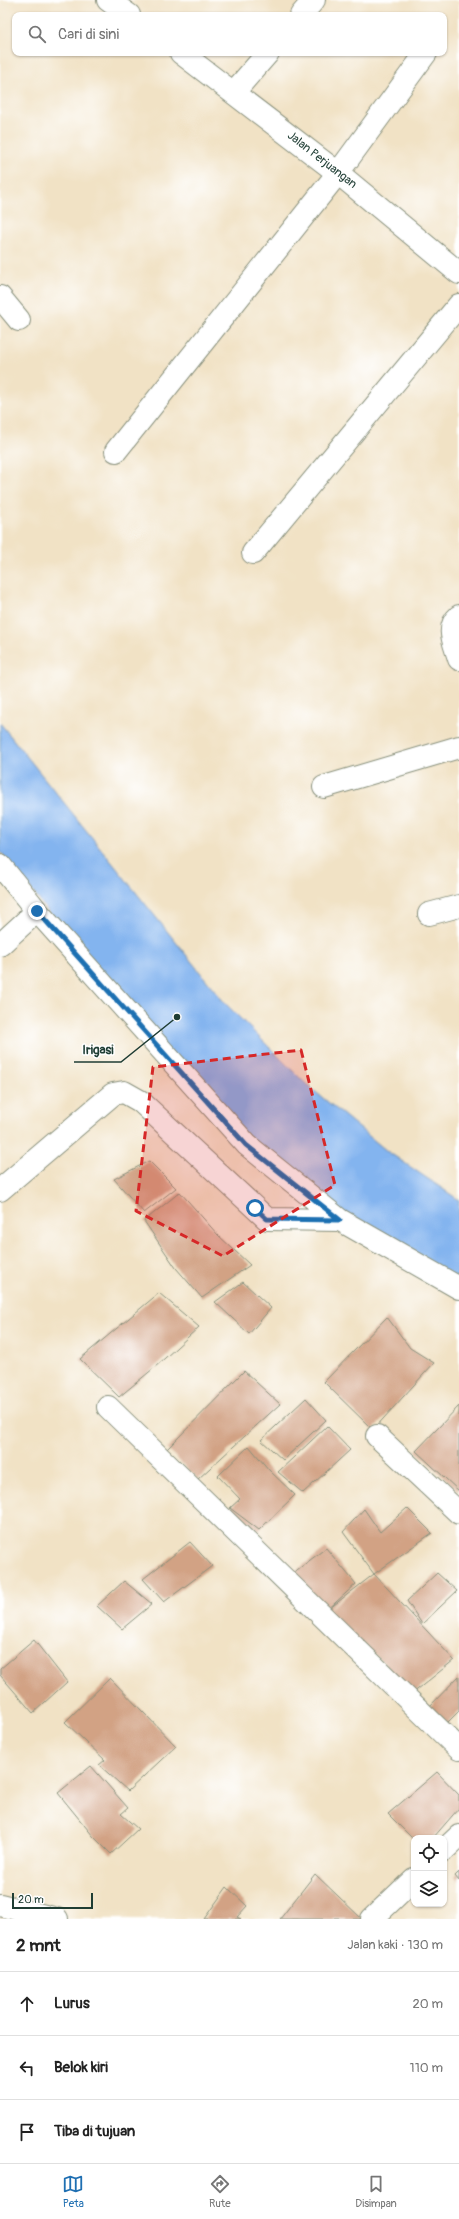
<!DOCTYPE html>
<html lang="id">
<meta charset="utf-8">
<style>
:root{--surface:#fff;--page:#f6f6f6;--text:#222;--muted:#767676;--line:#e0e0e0;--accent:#1f6fb2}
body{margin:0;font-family:Pangolin,sans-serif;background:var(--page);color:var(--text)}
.controls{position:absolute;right:12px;bottom:12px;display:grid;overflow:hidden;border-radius:8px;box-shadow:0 1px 3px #0004}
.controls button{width:36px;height:36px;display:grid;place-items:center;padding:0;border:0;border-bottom:1px solid var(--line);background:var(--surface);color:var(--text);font:20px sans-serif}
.scale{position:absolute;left:12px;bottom:10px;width:81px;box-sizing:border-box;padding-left:4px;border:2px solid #1f3d34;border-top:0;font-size:11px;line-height:14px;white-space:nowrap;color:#1f3d34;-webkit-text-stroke:3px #fff;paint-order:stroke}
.stop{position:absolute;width:12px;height:12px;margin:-9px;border:3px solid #1f6fb2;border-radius:50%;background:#fff}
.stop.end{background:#1f6fb2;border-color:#fff;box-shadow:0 1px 4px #0008}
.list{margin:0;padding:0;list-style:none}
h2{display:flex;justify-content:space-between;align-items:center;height:52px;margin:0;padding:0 16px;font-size:17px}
h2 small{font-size:13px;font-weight:400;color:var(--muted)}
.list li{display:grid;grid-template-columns:26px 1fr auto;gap:12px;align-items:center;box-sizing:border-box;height:64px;padding:0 16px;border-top:1px solid var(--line)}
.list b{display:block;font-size:15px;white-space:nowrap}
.list em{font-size:13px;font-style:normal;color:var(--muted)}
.icon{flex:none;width:22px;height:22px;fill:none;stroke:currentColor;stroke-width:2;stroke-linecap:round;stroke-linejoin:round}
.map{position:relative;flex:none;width:459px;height:1919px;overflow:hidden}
.search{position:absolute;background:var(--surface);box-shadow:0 1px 3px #0004;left:12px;right:12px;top:12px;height:44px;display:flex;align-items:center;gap:10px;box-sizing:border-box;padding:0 14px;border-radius:8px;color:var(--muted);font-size:15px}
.sheet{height:244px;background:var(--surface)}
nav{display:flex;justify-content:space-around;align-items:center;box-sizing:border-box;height:56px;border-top:1px solid var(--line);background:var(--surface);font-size:11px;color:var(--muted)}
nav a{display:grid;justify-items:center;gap:2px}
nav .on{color:var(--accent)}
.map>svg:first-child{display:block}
.water{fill:#83b4ef;stroke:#517892}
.building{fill:#d2a284}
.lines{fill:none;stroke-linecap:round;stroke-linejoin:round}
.minor-casing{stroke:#88907c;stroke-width:24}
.major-casing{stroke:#88907c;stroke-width:24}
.minor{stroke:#fff;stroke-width:22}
.major{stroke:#fff;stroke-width:22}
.route{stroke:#1f6fb2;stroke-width:5}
.marked{fill:#d62828;fill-opacity:0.2;stroke:#d62828;stroke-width:3;stroke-dasharray:8 5;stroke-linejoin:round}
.labels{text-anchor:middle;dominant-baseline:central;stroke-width:3;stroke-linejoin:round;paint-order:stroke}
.street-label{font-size:12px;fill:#1f3d34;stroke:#fff}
.leader{fill:none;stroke:#1f3d34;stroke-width:1.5}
.callout-dot{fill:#1f3d34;stroke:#fff;stroke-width:1.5}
.callout-label{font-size:13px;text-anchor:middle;font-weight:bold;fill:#1f3d34;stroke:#fff;stroke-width:3;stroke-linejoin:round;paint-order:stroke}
</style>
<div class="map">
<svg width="459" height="1919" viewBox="0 0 459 1919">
<rect width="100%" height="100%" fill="#fff"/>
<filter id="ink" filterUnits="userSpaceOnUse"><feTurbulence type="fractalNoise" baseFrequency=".025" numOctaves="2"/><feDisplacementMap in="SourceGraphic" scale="8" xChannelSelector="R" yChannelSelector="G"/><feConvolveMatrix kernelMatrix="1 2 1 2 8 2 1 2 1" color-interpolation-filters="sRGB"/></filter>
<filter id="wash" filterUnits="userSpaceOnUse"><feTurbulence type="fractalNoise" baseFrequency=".012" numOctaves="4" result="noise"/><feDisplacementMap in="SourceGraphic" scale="16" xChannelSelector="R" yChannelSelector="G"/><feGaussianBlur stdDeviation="0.9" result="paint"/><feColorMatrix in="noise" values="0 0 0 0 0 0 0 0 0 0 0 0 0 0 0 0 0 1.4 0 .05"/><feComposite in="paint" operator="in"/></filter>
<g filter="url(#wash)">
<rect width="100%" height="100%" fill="#f1e2c5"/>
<path class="water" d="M0 723 224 1002 306 1084 387 1151 459 1200V1291L341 1217 178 1074 0 851Z"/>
<g id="blocks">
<path class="building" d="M149 1161 176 1188 144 1213 114 1179Z
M180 1192 218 1235 250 1265 202 1298 176 1268 144 1221Z
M243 1282 271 1308 249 1334 215 1302Z
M159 1293 199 1327 154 1368 119 1397 80 1359Z
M387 1317 410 1348 434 1363 373 1430 324 1382Z
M244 1371 280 1404 198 1479 167 1449Z
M306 1398 326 1420 283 1460 261 1440Z
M459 1406V1491L416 1451Z
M327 1426 350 1450 303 1493 278 1472Z
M249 1446 269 1470 295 1495 259 1530 230 1508 240 1499 218 1476Z
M407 1508 432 1533 374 1574 343 1532 364 1509 380 1532Z
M190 1542 212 1566 164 1602 143 1579Z
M326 1548 356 1584 325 1612 374 1574 454 1660 407 1698 383 1661 322 1614 293 1573Z
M437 1573 457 1591 422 1624 407 1601Z
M124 1581 152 1604 122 1629 97 1606Z
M34 1640 67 1682 33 1713 0 1675V1669Z
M459 1676V1711L447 1723 429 1707Z
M110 1678 176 1746 128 1791 99 1765 105 1760 65 1722Z
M91 1766 128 1808 121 1814 138 1829 111 1854 93 1836 58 1793Z
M437 1772 459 1795V1808L433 1838 414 1840 388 1814Z
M459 1872V1881L455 1876Z
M315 1874 362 1919H280Z
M227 1887 247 1906 237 1917 241 1919H204Z"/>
</g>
</g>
<g filter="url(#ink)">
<use href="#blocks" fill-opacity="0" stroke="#88907c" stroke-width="1"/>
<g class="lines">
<defs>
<path id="minor" d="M301 15 314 0
M234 92 268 53
M0 297 19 320
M116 451 338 173 426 53
M253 553 459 305
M459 616C445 628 455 644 459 659
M324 787 459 747
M0 865 37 911 247 1145 340 1220 459 1288
M429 914 459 906
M0 945 37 911
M0 1190 113 1094 124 1092 140 1101 267 1219 340 1220
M108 1407 459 1749
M377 1436 459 1513
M444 1850 459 1836
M0 1905 57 1919
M372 1919 414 1879"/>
<path id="major" d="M108 0 129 15
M181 53 338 173 459 273"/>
</defs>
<use href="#minor" class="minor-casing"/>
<use href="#major" class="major-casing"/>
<use href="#minor" class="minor"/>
<use href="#major" class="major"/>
</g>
</g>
<g class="lines" filter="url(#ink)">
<path class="route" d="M37 911 246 1145 340 1220 267 1219 255 1208"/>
</g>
<path class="marked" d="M301 1050 335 1185 223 1256 136 1211 153 1067Z"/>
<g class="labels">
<g class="street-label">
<text transform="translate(322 160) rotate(38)">Jalan Perjuangan</text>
</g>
</g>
<path class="leader" d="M177 1017L121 1062H74"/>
<circle class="callout-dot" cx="177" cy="1017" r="4"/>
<g class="callout-label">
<text x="98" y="1054">Irigasi</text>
</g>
</svg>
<div class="controls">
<button><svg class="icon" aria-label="locate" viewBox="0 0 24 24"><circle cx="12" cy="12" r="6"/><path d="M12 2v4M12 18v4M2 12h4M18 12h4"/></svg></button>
<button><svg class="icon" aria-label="layers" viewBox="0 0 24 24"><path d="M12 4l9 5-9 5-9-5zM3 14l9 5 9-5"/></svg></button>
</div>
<div class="scale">20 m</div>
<div class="stop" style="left:255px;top:1208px"></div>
<div class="stop end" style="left:37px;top:911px"></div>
<div class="search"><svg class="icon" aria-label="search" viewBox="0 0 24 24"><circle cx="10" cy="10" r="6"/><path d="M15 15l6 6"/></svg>Cari di sini</div>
</div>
<section class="sheet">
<h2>2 mnt<small>Jalan kaki · 130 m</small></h2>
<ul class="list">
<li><svg class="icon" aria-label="ahead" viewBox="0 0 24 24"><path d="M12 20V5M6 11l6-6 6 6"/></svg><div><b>Lurus</b></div><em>20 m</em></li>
<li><svg class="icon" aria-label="left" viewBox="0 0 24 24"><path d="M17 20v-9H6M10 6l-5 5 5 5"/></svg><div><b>Belok kiri</b></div><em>110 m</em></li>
<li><svg class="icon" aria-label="arrive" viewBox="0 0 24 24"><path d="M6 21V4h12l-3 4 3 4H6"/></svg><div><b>Tiba di tujuan</b></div></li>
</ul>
</section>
<nav>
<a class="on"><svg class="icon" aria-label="map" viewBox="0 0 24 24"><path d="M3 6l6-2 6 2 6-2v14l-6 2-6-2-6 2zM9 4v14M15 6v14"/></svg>Peta</a>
<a><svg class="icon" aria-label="directions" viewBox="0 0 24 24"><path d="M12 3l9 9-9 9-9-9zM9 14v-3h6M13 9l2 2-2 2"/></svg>Rute</a>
<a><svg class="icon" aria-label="saved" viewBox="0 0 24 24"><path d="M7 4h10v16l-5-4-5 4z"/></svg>Disimpan</a>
</nav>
